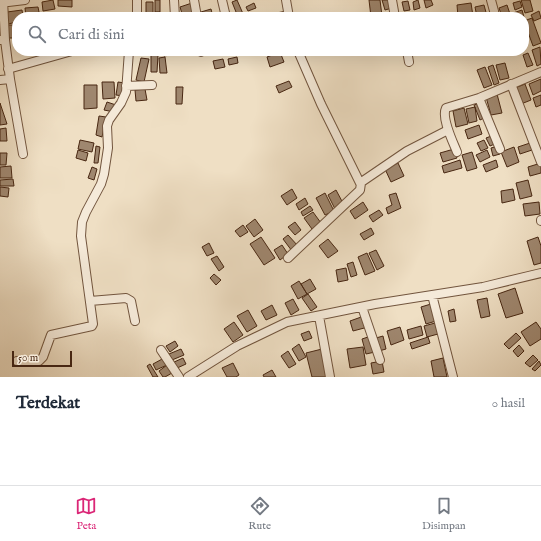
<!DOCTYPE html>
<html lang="id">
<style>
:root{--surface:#fff;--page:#f2f2f3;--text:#1f2937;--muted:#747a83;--line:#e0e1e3;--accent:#db2777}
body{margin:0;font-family:"IM FELL English",serif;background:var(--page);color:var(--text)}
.scale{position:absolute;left:12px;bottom:10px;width:60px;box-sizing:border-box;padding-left:4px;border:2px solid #482712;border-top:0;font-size:11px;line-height:14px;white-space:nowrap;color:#482712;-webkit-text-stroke:3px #f5ead9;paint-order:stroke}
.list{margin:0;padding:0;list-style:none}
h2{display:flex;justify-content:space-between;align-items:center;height:52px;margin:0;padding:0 16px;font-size:17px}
h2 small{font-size:13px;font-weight:400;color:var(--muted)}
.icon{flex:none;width:22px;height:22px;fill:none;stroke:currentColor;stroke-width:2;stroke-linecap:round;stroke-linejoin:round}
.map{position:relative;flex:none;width:541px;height:377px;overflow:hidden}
.search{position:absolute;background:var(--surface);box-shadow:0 4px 16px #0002;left:12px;right:12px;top:12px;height:44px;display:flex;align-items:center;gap:10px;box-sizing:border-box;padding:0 14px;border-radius:16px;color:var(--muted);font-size:15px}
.sheet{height:108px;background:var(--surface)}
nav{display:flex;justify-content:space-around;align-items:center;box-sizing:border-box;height:56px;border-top:1px solid var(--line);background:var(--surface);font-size:11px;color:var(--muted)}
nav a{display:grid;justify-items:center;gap:2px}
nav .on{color:var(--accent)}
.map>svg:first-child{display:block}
.building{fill:#9f876f;stroke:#482712}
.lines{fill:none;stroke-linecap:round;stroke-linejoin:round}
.minor-casing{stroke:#72553e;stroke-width:10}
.minor{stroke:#f5ead9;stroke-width:8}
</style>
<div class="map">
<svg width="541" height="377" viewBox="0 0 541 377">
<rect width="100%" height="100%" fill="#efdfc4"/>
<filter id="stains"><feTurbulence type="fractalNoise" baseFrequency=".005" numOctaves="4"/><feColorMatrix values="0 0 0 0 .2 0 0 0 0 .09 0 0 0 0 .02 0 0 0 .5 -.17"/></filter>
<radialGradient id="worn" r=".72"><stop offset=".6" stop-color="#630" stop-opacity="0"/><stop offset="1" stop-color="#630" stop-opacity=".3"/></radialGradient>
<path class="building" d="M53 0 55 9 43 11 42 2Z
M58 0H72V7L58 6Z
M155 0H160V12H155Z
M237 0 244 16 240 17H238L232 2Z
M369 0H380L382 16 371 17Z
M382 0H390L392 8 385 10Z
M418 0 420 8 414 10 413 2Z
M424 0H431L433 5 426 8Z
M521 0H530L533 11 525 13Z
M408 1 410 10 404 11 402 2Z
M520 1 522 7 515 10 513 3Z
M146 2H153V16H146Z
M192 3 195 13 183 17 180 7Z
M254 3 256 8 248 11 246 7Z
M471 3 473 16 458 17 457 5Z
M484 5 487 16 477 17 475 7Z
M507 5 511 17H502L499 8Z
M38 7 40 17H26L25 8Z
M211 9 213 17H202L201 12Z
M22 10 23 17H17V22L8 24 7 12Z
M522 10 524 17H515L513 13Z
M287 11 288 17H271V14Z
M539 11 541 18 534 21 531 15Z
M532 18 541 43 533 46 524 21Z
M7 25H17V38H7Z
M540 47 541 64 537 66 532 50Z
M164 51H176V54L164 56Z
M280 52 284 62 270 67 267 57Z
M528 53 533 65 527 67 523 55Z
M151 55H158L157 72H151Z
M165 57 167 73H160L159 58Z
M237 57 238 63 229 65 228 59Z
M141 58 149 59 144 82 136 80Z
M223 59 225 67 215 69 213 61Z
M505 63 509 78 500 80 496 65Z
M493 65 499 83 494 85 488 67Z
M485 67 492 85 484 88 477 70Z
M541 79V91L533 95 529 84Z
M289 81 292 87 279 93 276 86Z
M102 82H114L115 98 103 99Z
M118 82 125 83 123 96 116 95Z
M525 84 531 100 521 104 515 88Z
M84 85H97V108L84 109Z
M176 87H183L182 104H176Z
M145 89 147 100 136 101 135 90Z
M497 94 502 113 491 115 486 97Z
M541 95V105L536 107 533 98Z
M107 102 116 105 114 112 104 110Z
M0 103 7 124 0 125Z
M480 103 486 117 480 120 474 105Z
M475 107 477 121 469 123 466 109Z
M464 108 468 124 456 127 453 111Z
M99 116 106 117 102 137 96 135Z
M479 125 482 134 468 139 465 130Z
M6 128 7 141H0V129Z
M494 135 497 143 490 146 486 138Z
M80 140 94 143 92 152 78 149Z
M484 140 488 148 481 151 477 143Z
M530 143 532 150 520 154 518 147Z
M96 146 100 147 98 163H94Z
M498 146 500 154 493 156 491 148Z
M514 147 519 162 507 167 501 152Z
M454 149 457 158 443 162 440 153Z
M78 150 88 153 86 161 76 158Z
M487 150 490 157 480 162 476 155Z
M472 152 477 168 467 171 462 155Z
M0 153H7L6 165H0Z
M460 160 462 168 444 173 442 166Z
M496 160 498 167 486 172 483 165Z
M398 163 404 176 391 182 385 169Z
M541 163V173L530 176 528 167Z
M11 166 12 178H0V167Z
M92 167 97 169 94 180 88 178Z
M13 179 14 186H0V180Z
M528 180 532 196 520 199 516 183Z
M0 187 9 188 8 197 0 196Z
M292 189 297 198 287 205 281 196Z
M513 189 515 200 502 203 501 191Z
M336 190 344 205 335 209 328 195Z
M325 193 334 211 325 215 316 198Z
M396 193 401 208 388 214 386 208 392 205 389 195Z
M305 198 308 204 299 210 296 204Z
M363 202 368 210 355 219 350 211Z
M539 202 540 214 525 216 523 204Z
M310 206 313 210 303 216 301 212Z
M379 210 383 215 373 222 369 216Z
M313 212 321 223 312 229 304 218Z
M255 219 263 230 254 237 246 226Z
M295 222 301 230 295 235 288 227Z
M243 225 248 232 240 237 235 231Z
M371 228 374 234 364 240 360 234Z
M288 235 298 246 292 251 283 239Z
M261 237 275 258 264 265 250 244Z
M538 237 541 246V263L534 265 527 241Z
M328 239 338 251 328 258 319 246Z
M209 243 214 253 207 256 202 247Z
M282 245 288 254 280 260 274 250Z
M376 250 384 266 377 270 369 253Z
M367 253 375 271 365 275 358 257Z
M217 256 224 267 219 271 211 259Z
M353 262 357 275 351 277 347 264Z
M346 268 348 280 338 282 336 270Z
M214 274 221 280 216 285 210 278Z
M310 279 316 289 307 294 301 284Z
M299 281 307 294 298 299 291 286Z
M515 288 523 313 506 318 498 294Z
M308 294 317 307 311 311 302 298Z
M487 298 490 316 481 318 477 300Z
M293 299 299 310 291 315 285 303Z
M431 304 436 321 426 324 421 307Z
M272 305 277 315 266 320 261 311Z
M454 309 456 321 450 322 448 311Z
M248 310 257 326 247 332 237 316Z
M364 316 368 327 353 331 350 321Z
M234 322 243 335 233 342 224 329Z
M536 322 541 329V339L530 346 521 332Z
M435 323 438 334 427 337 424 326Z
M421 326 423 335 409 339 407 330Z
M400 327 404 340 391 345 387 331Z
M309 331 312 338 304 341 301 334Z
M516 333 521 338 509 349 504 344Z
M371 336 375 352 366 354 362 339Z
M383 336 386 349 379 351 376 338Z
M428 337 430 343 412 349 410 343Z
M175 341 178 346 170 352 166 346Z
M299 344 306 357 299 361 292 349Z
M519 345 524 351 518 357 513 351Z
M363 347 366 365 350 368 347 349Z
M181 349 184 355 172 360 169 354Z
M322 349 328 377H312L306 353Z
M288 351 296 364 289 368 281 356Z
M533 355 538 360 530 367 525 363Z
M164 358 167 365 156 370 153 364Z
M183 358 186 364 175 369 172 363Z
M443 358 447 377H434L431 361Z
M382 361 384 372 373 374 371 363Z
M539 361 541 365 535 371 532 369Z
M233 363 239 375 236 377H227L222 368Z
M150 364 158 377H153L147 366Z
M167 365 172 373 165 377H163L159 371Z
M272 370 276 377H264L263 375Z"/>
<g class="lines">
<defs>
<path id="minor" d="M174 0 175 17
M194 0 197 17
M222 0 226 17
M286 0 289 17
M392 0 395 17
M491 0 494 11
M0 3 25 0
M137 17V0
M1 40H5L3 0
M201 51V52
M298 51 321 104 360 183 407 151 448 130
M407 51 409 62
M8 69 72 51
M10 79 23 154
M0 80 10 79 5 40
M511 84 541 162
M126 86 152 85
M479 98 500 149
M457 152C453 142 441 118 446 108L479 98 541 72
M541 220V221
M288 258 360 190 361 183
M432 295 453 377
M90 301 126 298 131 301 135 321
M362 307 380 360
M319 316 330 377
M161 350 179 377
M17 361H39L43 357 51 335 92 326 93 324 81 236 82 222 86 212 101 184 104 174 108 148 107 126 109 120 121 103 126 92 129 51
M188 377 237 346 287 322 375 304 483 287 541 273"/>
</defs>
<use href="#minor" class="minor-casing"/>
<use href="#minor" class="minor"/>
</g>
<rect width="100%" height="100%" filter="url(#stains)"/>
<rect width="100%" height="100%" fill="url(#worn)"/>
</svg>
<div class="scale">50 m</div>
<div class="search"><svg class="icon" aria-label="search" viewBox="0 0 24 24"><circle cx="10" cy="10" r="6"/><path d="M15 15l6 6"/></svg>Cari di sini</div>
</div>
<section class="sheet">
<h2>Terdekat<small>0 hasil</small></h2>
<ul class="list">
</ul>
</section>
<nav>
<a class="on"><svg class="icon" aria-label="map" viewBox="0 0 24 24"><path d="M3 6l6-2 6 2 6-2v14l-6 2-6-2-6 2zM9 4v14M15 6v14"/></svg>Peta</a>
<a><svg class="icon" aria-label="directions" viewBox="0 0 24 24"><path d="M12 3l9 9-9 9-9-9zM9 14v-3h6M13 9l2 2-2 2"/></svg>Rute</a>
<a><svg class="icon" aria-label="saved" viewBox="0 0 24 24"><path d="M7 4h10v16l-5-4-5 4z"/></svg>Disimpan</a>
</nav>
